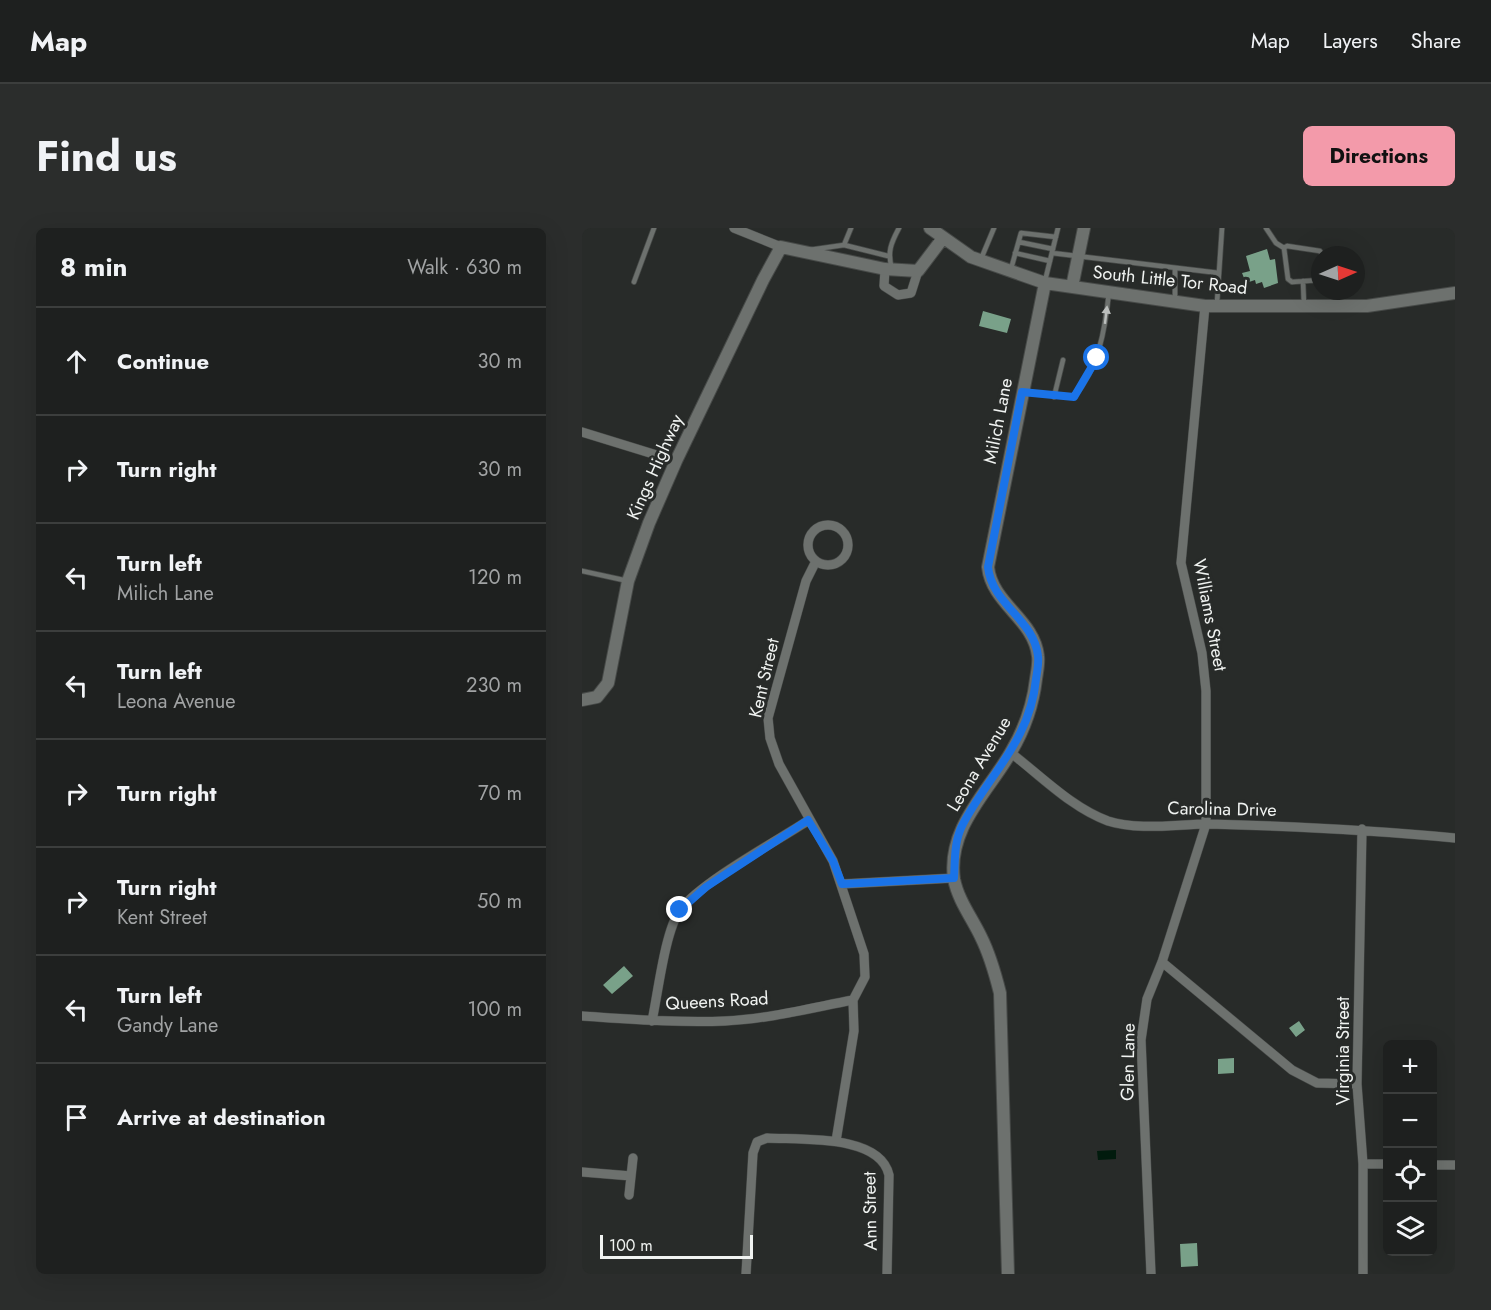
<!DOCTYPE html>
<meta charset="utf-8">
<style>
:root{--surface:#1e201f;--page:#2b2d2c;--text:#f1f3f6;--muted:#a1a3a4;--line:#3c3e3d;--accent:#f39aaa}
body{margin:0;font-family:Jost,sans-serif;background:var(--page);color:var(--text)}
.controls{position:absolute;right:18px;bottom:18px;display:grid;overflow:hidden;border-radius:9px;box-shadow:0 6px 24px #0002}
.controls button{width:54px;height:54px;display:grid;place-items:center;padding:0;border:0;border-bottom:2px solid var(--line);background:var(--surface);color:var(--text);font:30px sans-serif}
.compass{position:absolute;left:729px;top:18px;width:54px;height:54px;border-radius:50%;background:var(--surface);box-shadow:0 6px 24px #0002;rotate:87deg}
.scale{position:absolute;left:18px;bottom:15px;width:153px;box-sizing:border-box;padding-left:6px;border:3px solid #f0f3f1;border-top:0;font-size:16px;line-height:21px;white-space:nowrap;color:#f0f3f1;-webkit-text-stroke:4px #282b29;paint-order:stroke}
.stop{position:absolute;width:18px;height:18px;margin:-14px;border:4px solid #1a73e8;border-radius:50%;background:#fff}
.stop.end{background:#1a73e8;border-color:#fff;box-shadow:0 2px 6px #0008}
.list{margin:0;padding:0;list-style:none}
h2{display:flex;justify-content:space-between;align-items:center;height:78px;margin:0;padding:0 24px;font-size:26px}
h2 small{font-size:20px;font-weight:400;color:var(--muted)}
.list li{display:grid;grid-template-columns:39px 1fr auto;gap:18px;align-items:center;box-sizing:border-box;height:108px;padding:0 24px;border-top:2px solid var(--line)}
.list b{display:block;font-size:22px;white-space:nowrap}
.list p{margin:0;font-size:20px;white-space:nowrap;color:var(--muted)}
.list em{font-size:20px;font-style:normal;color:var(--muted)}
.icon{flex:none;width:33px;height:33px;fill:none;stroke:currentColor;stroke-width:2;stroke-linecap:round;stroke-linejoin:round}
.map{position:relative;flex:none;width:873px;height:1046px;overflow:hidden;border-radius:9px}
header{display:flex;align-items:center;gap:36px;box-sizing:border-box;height:84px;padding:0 30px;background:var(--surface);border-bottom:2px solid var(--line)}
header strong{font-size:28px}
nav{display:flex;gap:33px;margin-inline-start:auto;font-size:21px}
.intro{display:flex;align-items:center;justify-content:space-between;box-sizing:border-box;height:144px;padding:0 36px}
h1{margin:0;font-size:42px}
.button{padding:15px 27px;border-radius:9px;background:var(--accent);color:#111;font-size:21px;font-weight:700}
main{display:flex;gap:36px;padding:0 36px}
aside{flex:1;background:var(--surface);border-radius:9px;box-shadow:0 6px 24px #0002}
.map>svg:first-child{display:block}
.water{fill:#011b0d}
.building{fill:#79a189}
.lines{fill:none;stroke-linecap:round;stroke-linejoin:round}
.service-casing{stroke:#474a48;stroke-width:6}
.minor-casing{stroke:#474a48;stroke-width:10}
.tertiary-casing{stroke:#474a48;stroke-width:14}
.service{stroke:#6d716e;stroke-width:4.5}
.minor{stroke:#6d716e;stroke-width:9}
.tertiary{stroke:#6d716e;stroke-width:12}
.oneway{fill:#bcbfbd}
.route{stroke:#1a73e8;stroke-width:8}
.labels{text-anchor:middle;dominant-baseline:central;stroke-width:6;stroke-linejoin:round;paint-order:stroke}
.street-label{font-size:18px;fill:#f0f3f1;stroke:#282b29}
</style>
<header>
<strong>Map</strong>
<nav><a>Map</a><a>Layers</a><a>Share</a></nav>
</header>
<div class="intro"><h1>Find us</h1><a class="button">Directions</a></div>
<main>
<aside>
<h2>8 min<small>Walk · 630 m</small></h2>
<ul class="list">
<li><svg class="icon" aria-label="ahead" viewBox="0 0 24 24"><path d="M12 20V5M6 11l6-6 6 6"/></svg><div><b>Continue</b></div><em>30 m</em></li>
<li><svg class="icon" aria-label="right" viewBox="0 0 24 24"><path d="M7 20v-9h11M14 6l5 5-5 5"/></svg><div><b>Turn right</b></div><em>30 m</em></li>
<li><svg class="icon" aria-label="left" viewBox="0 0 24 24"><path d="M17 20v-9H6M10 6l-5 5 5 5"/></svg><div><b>Turn left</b><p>Milich Lane</p></div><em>120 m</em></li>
<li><svg class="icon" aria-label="left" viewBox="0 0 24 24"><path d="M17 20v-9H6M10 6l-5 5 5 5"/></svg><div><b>Turn left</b><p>Leona Avenue</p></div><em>230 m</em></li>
<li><svg class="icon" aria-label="right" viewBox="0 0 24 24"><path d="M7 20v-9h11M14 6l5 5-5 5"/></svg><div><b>Turn right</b></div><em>70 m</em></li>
<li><svg class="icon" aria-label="right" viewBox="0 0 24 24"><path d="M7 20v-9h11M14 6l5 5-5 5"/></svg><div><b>Turn right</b><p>Kent Street</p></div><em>50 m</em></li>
<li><svg class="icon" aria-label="left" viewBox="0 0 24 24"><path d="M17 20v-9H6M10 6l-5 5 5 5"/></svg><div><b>Turn left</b><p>Gandy Lane</p></div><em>100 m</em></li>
<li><svg class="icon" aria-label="arrive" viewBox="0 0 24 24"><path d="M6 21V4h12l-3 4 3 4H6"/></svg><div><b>Arrive at destination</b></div></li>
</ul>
</aside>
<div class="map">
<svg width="873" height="1046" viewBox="0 0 873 1046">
<rect width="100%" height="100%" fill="#282b29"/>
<path class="water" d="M534 922V931L516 932 515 923Z"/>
<path class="building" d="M685 21 688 32 693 31 696 55 682 60 680 54 674 56 673 52 664 55 660 45 668 43 664 28Z
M401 83 429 91 425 105 397 98Z
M42 738 51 748 30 766 21 757Z
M717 793 723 802 714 809 707 800Z
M652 830V845L636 846V831Z
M615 1015 616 1038 599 1039 598 1016Z"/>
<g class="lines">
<defs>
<path id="service" d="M684 0 694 15 702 20 705 18 738 23 740 27
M437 14 471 21
M262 17 269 0
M702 20 706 51 710 54 738 52
M227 22 262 17 306 28
M433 25 468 33
M470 25 637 45
M399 31 412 0
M310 41C305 24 309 15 317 0
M429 41 439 5 474 9
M463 53 476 0
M721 53 722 77
M52 54 72 0
M593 73V40
M635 75 640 0
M443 164 492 169C517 139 523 102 527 64
M472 169 481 132
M0 343 46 353"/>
<path id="minor" d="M152 0 199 19
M303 41 302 58 316 67 329 65 336 43
M0 204 94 233
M226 317a20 20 0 1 1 40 0a20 20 0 1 1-40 0Z
M234 333 224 353 186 490 188 510 197 536 251 633 282 726 283 749 271 772 272 803 254 913
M429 525C459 548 490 580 526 593 557 603 595 596 627 596 709 598 791 602 873 610
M780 601 775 856 781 936V1046
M260 656 372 650
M580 734 710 842 735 855 775 856
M0 788C47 791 96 795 143 793 186 791 229 780 271 772
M70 793C76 765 83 703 98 682 119 654 195 613 227 592
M781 936H806
M850 937H873
M0 944 49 948
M47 967 51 930
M164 1046 171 925 175 914 185 910C219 912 298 906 307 947L305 1046
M569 1046 559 812 565 771 580 734 624 596V463L620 425 599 335 623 78"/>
<path id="tertiary" d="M348 0 389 29 463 55 623 78H785L873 65
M490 59 502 0
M0 472 15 469 26 455 46 353 67 295 94 233 181 52 199 19 303 41 336 43 361 10
M426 1046 418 765C413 745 408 727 399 709 390 690 376 672 372 651 365 600 406 564 429 524 442 502 451 477 454 451 455 444 457 435 456 428 452 391 410 376 406 339L463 55"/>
</defs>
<use href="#service" class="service-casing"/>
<use href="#minor" class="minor-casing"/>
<use href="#tertiary" class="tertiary-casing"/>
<use href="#service" class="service"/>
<use href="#minor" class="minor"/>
<use href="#tertiary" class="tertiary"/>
</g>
<defs><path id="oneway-solid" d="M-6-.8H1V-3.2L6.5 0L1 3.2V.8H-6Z" transform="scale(1.5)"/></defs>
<use class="oneway" href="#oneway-solid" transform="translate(524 87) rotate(-83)"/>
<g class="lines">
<path class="route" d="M98 682 124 659 226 592 251 633 260 656 372 650C373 633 372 612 381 596 408 545 448 513 454 451 455 444 457 435 456 428 452 391 410 377 406 339L440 164 492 169 515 130"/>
</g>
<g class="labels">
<g class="street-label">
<text transform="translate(588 52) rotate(6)">South Little Tor Road</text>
<text transform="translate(416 193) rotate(-79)">Milich Lane</text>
<text transform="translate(73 239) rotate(-66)">Kings Highway</text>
<text transform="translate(628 387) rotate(79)">Williams Street</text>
<text transform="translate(182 450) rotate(-77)">Kent Street</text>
<text transform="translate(397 536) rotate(-59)">Leona Avenue</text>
<text transform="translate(640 581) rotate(1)">Carolina Drive</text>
<text transform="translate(135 773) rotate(-3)">Queens Road</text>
<text transform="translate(761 823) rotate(-90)">Virginia Street</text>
<text transform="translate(546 834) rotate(-89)">Glen Lane</text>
<text transform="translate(288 983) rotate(-91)">Ann Street</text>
</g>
</g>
</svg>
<div class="controls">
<button>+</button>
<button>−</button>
<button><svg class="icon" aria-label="locate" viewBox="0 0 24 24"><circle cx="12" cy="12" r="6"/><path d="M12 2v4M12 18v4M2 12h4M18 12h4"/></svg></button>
<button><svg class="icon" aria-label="layers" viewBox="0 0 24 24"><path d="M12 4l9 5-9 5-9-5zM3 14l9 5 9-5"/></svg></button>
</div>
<svg class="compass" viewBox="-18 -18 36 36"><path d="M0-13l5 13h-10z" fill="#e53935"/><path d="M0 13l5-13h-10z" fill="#a1a3a4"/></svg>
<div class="scale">100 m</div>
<div class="stop" style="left:515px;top:130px"></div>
<div class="stop end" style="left:98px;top:682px"></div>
</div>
</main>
